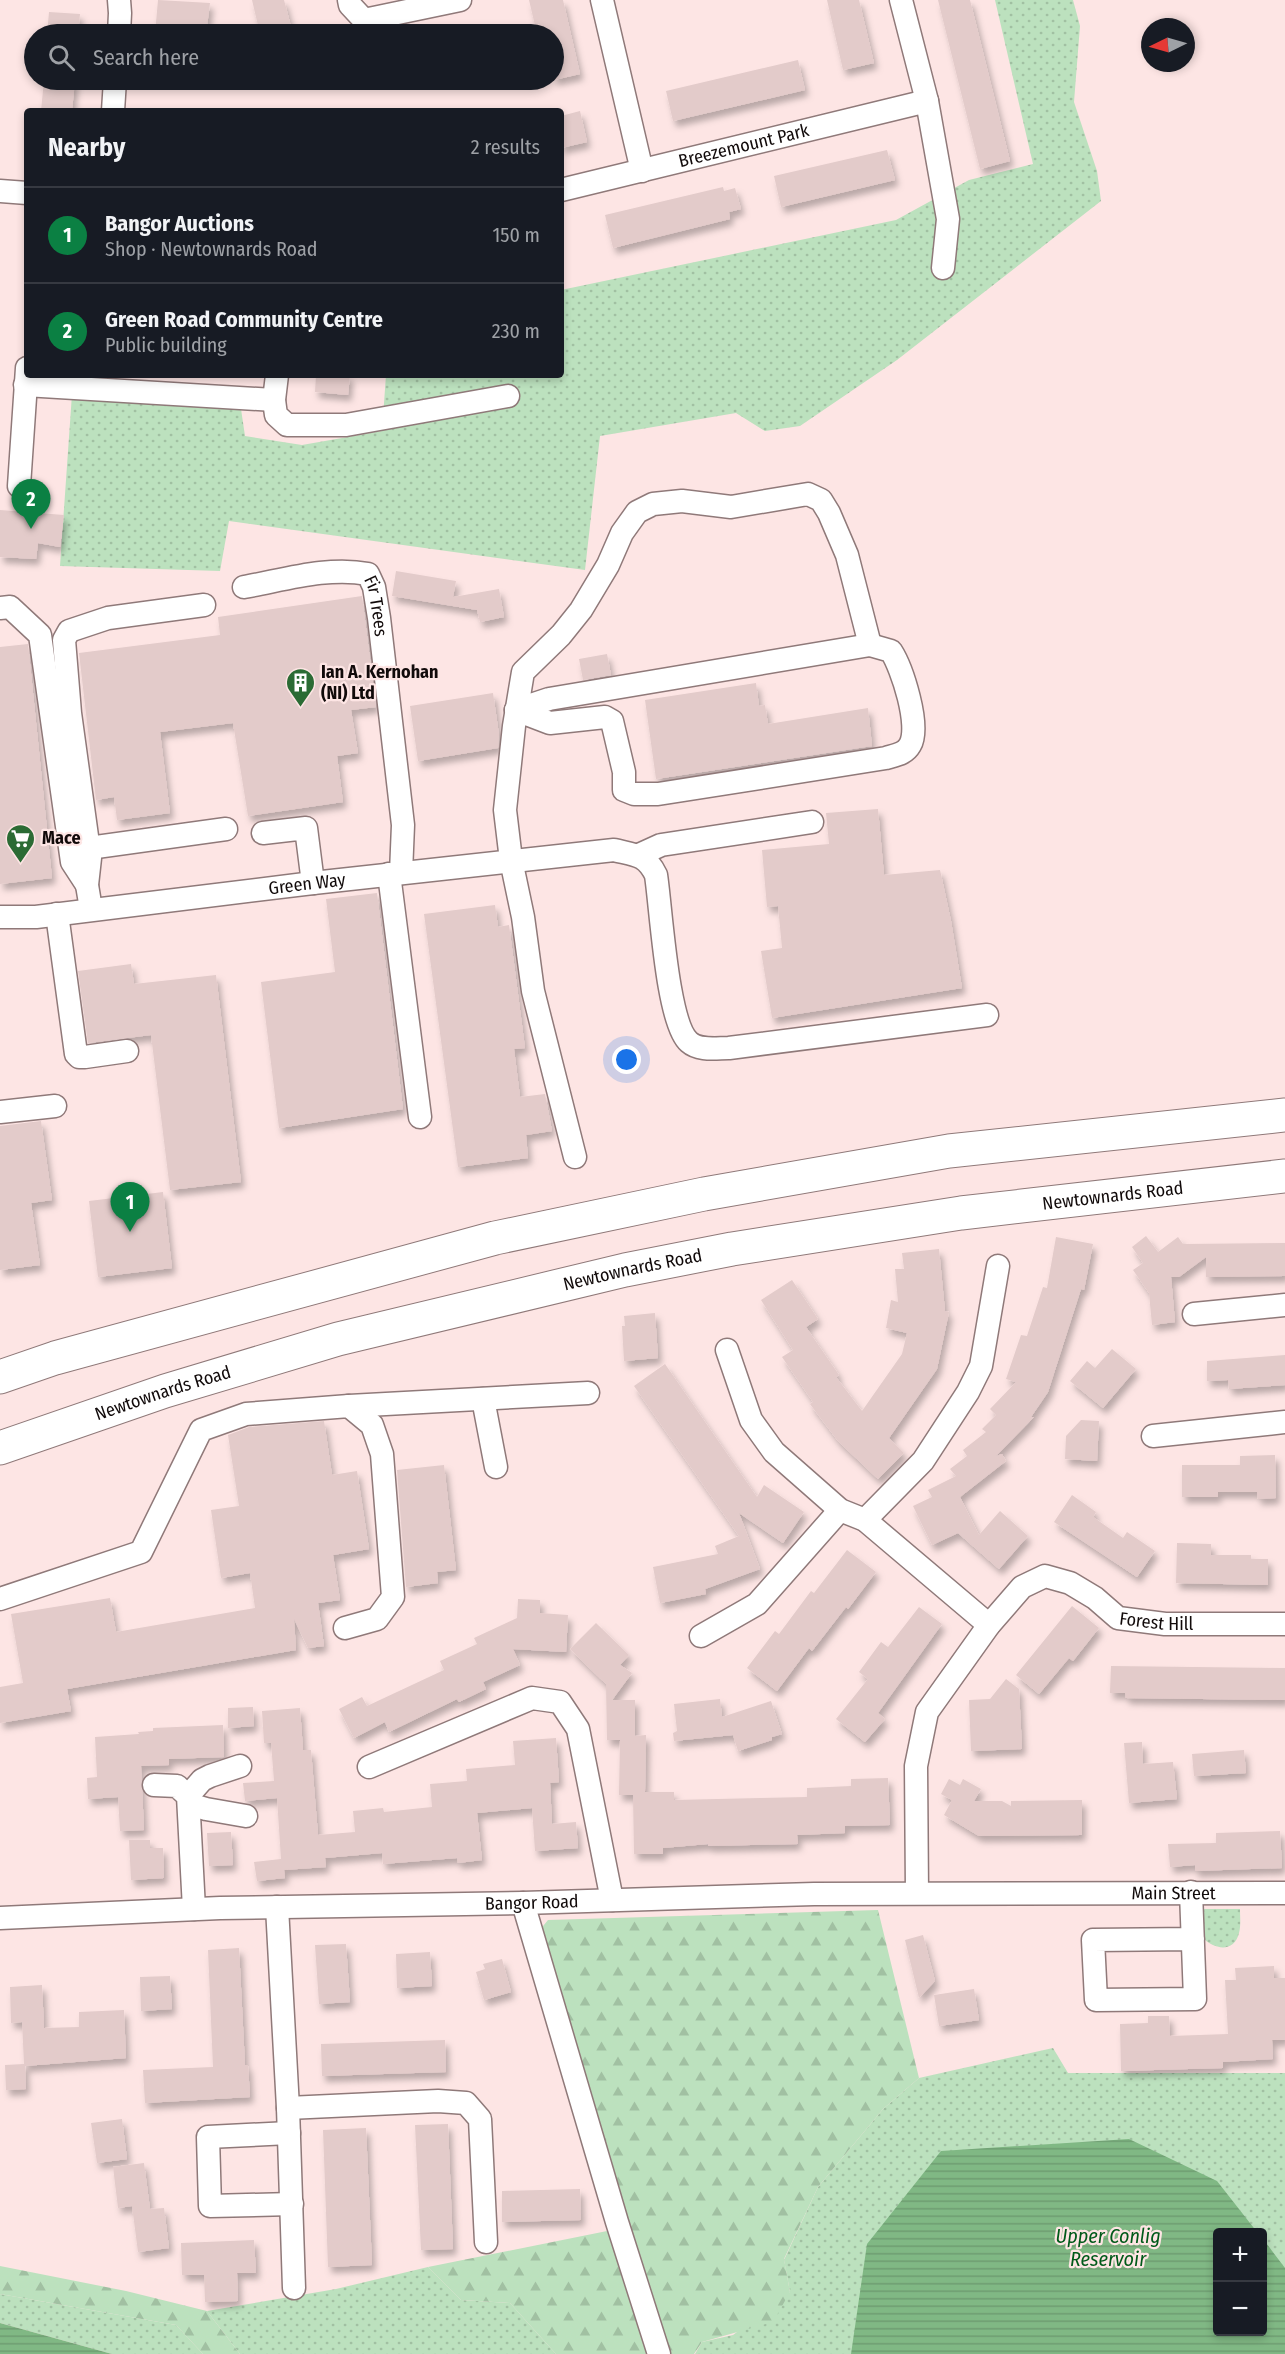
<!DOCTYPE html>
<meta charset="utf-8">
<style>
:root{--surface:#171b24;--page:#242831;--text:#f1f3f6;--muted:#9ea1a6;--line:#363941;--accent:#0b8043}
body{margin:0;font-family:"Fira Sans Condensed",sans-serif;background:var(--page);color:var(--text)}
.controls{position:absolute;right:18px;bottom:18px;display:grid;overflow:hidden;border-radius:6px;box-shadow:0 3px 9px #0003}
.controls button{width:54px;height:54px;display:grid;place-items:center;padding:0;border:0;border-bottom:2px solid var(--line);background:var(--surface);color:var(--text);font:30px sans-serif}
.compass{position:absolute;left:1141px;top:18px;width:54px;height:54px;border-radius:50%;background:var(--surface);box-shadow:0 3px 9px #0003;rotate:265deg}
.you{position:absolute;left:627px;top:1060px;width:21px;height:21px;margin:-15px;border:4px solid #fff;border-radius:50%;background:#1a73e8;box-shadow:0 0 0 9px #1a73e833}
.badge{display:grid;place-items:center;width:39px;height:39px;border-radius:50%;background:var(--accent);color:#fff;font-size:20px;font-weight:700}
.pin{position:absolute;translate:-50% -50px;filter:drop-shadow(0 2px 3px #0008)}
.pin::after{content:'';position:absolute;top:32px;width:21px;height:18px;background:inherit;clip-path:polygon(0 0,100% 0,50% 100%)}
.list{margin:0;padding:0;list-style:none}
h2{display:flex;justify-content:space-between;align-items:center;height:78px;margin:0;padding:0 24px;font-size:26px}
h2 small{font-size:20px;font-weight:400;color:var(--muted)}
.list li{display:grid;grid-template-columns:39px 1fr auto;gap:18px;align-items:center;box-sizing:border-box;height:96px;padding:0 24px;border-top:2px solid var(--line)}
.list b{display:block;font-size:22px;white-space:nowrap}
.list p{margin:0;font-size:20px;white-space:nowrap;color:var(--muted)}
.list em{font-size:20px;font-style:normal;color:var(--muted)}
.icon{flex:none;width:33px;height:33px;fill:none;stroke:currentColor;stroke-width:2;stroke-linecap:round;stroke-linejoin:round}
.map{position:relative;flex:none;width:1285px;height:2354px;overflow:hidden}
.search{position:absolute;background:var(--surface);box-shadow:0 3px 9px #0003;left:24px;top:24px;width:540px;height:66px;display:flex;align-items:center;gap:15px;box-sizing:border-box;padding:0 21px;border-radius:33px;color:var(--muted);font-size:22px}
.panel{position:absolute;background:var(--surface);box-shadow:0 3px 9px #0003;left:24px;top:108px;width:540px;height:270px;border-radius:6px}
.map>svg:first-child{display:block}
.grass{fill:url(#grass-dots);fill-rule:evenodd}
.forest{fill:url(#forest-firs)}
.water{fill:url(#water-rules)}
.building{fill:#e3cbca;filter:url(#shadow)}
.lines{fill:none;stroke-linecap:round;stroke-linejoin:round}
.minor-casing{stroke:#8f7979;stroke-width:25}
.highway-casing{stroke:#8f7979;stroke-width:35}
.minor{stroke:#fff;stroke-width:22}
.highway{stroke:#fff;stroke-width:33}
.labels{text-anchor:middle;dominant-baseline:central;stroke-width:4.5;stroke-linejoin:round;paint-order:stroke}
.street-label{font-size:18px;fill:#110a0a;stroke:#fde5e4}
.poi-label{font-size:18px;font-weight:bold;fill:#110a0a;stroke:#fde5e4;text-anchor:start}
.water-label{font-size:20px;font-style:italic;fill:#005a19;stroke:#fde5e4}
</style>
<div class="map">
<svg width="1285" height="2354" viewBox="0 0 1285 2354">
<defs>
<pattern id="grass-dots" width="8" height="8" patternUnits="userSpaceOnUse" patternTransform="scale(1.5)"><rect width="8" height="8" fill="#bce1be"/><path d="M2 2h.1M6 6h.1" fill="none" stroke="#a1c0a2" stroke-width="1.8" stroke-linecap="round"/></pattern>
<pattern id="forest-firs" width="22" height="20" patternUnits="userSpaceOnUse" patternTransform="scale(1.5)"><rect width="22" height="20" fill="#bce1be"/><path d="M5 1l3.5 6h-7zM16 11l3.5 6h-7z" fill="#a1c0a2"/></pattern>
<pattern id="water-rules" width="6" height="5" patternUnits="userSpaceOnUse" patternTransform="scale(1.5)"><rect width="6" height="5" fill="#80b884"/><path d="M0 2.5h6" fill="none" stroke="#6e9d71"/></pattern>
<filter id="shadow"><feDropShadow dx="3.5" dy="6" stdDeviation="3" flood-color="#0004"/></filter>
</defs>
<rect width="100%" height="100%" fill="#fde5e4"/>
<path class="grass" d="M995 0H1073L1080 26 1074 102 1097 171 1101 201 897 360 800 426 765 431 736 413 600 436 585 570 229 521 220 571 60 566 72 394 241 409 245 436 302 445 382 431 386 375H561V290L896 220 969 180 1033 164Z
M1202 1909H1240C1240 1916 1241 1926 1239 1933 1234 1954 1213 1949 1202 1937Z
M1053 2048 1068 2073H1285V2354H695L702 2342 733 2335 790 2292 784 2260 818 2187 883 2109 919 2078ZM1218 2232H1262V2332H1218Z
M428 2267 461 2300 510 2303 556 2354H240L207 2311 336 2289Z
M0 2294 176 2325 203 2354H112L0 2323Z"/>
<path class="forest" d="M878 1910 919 2078 883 2109 818 2187 784 2259 790 2292 773 2322 702 2342 694 2354H556L510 2303 461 2300 428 2267 612 2230 539 1931 548 1920Z
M0 2266 126 2291 207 2311 240 2354H203L176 2325 0 2294Z"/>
<path class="water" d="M1129 2139 1217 2181 1257 2232H1218V2332H1262L1263 2239 1285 2268V2354H851L867 2244 941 2151Z
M0 2323 112 2354H0Z"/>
<path class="building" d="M158 0 210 3 206 34H155Z
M252 0H284L293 34H260Z
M529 0H563L580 74 554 80V34H537Z
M827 0H859L874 63 843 70Z
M938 0H970L1010 161 980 169Z
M49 12 80 14 78 34H47Z
M798 60 805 90 673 121 666 91Z
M44 80H75L72 111H41Z
M580 111 587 142 561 148V116Z
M887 150 895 180 781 207 774 176Z
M723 187 724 191 735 188 741 209 729 212 730 219 613 248 605 215Z
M316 375H350L348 395 315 392Z
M0 510 64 515 60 547 38 543 36 559 0 557Z
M396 571 456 581 453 597 499 589 504 617 480 622 477 610 392 596Z
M362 596 376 707 351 710 358 753 337 756 343 802 248 816 233 723 160 732 170 813 117 820 114 797 96 800 79 653 220 635 218 617Z
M28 644 52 878 0 884V647Z
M607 654 611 675 583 680 579 659Z
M756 683 759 706 765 705 768 724 868 708 872 746 656 779 645 700Z
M493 693 499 735 498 748 418 761 410 706Z
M878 809 884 875 940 870 951 921 962 988 772 1018 761 951 782 948 778 906 767 907 762 850 829 844 826 813Z
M377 893 403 1109 279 1128 261 982 335 972 326 899Z
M495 905 498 927 509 925 525 1048 514 1049 520 1097 545 1094 552 1131 526 1135 528 1158 458 1167 424 914Z
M131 964 134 984 216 975 241 1182 170 1190 151 1035 88 1043 78 971Z
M41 1121 52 1200 31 1203 40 1265 0 1270V1126Z
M163 1192 172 1268 98 1277 89 1201Z
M1146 1236 1158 1252 1178 1237 1183 1244 1285 1243V1276L1206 1277V1257L1179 1277H1171L1175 1322 1152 1325 1149 1293 1133 1270 1143 1263 1132 1247Z
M1056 1237 1093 1244 1084 1290 1081 1289 1048 1392 1031 1417H1034L996 1456 1002 1454 1006 1461 960 1497 979 1535 1000 1511 1028 1536 999 1569 958 1533 932 1545 913 1506 932 1497 928 1490 956 1476 950 1469 967 1456 963 1450 986 1432 982 1429 996 1415 990 1409 1016 1382 1006 1379 1021 1335 1027 1336 1043 1287 1047 1288Z
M939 1249 945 1311 949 1312 937 1369 889 1438 904 1453 878 1479 838 1441 810 1404 813 1402 782 1357 793 1350 761 1300 792 1280 818 1319 806 1327 839 1375 836 1377 862 1411 902 1354 907 1333 886 1328 891 1300 898 1302 895 1269H904L902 1253Z
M655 1313 658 1358 624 1361 622 1326H625L624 1316Z
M1112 1349 1136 1369 1103 1408 1070 1381 1087 1361 1095 1368Z
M1285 1355V1385L1229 1389 1228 1380 1207 1381V1361Z
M665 1364 757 1497 764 1485 804 1512 783 1543 739 1513 760 1569 705 1589 706 1594 660 1603 653 1567 718 1554 715 1546 739 1536 634 1386Z
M1081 1420 1099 1421 1097 1461 1065 1459 1066 1436Z
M324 1421 332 1475 357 1471 369 1549 333 1555 340 1600 318 1603 324 1646 308 1648 294 1619 296 1650 67 1689 71 1711 0 1723V1687L23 1683 11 1614 110 1598 116 1632 255 1608 250 1573 221 1578 211 1510 239 1506 228 1435 249 1427Z
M1275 1455 1276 1498 1258 1499 1257 1492H1218V1497H1182V1465H1240V1456Z
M444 1465 456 1570 437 1572 438 1583 406 1587 397 1470Z
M1072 1495 1096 1512 1093 1517 1123 1538 1127 1532 1155 1551 1137 1577 1054 1522Z
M1177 1543 1211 1544V1555H1251V1559H1268V1585L1176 1583Z
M847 1550 876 1572 848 1609 846 1607 812 1651 809 1648 777 1691 747 1668 775 1631 779 1634 811 1591 814 1593Z
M518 1599 540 1600V1613L568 1615 566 1652 513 1649 520 1665 483 1682 486 1689 459 1702 457 1699 389 1732 385 1722 354 1738 339 1709 362 1697 367 1706 444 1670 440 1661 477 1644 474 1638 517 1618Z
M1072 1606 1099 1628 1073 1661 1069 1658 1039 1694 1016 1675Z
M919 1607 942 1624 878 1713 885 1719 865 1742 836 1719 868 1679 859 1672 881 1642 888 1647Z
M596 1623 629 1655 620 1665 632 1673 612 1700H635V1736L646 1735 645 1792H674V1800L807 1797V1788L851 1786V1779L888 1778 890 1825 845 1826V1833L797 1835 798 1844 708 1846V1844L663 1848V1854H634L633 1795H619L620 1740H607L606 1684 570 1649Z
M1111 1666 1285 1668V1700L1126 1698 1125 1693H1110Z
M1006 1679 1019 1689 1022 1749 971 1751 969 1700 990 1699Z
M720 1699 722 1717 771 1701 782 1734 772 1737V1740L738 1751 733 1735 674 1741 673 1733 677 1731 674 1704Z
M253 1707 254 1726 228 1728V1708Z
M300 1708 303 1750H311L318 1835 355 1832 353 1811 383 1808 384 1812 432 1807 430 1784 467 1781 466 1769 515 1765 513 1741 556 1738 559 1782 550 1783 552 1824 576 1822 578 1848 535 1851 532 1808 477 1813 482 1860 458 1863 457 1858 383 1864 382 1853 325 1858 326 1867 284 1870 285 1878 257 1881 254 1862 281 1859 277 1798 245 1801 243 1783 274 1781 271 1743H264L262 1711Z
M223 1725 224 1757 169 1759V1765L141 1766 144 1830 120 1831 118 1797 88 1799 87 1778 97 1777 95 1737 139 1734 138 1732 153 1731V1728Z
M1142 1742 1143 1764 1173 1762 1177 1799 1129 1803 1124 1743Z
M1244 1750 1246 1773 1194 1776 1192 1754Z
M949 1779 960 1785 963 1779 981 1789 974 1801H1002L1011 1806V1801L1082 1800V1835L979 1836 944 1815 952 1800 941 1794Z
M1280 1831 1282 1868 1195 1871V1865L1170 1867 1168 1844 1216 1843V1833Z
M231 1832 233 1865 209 1866 207 1833Z
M129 1840H150V1848H163L164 1878 131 1880Z
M923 1935 935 1981 919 1998 905 1940Z
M346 1944 350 2002 319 2004 315 1945Z
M239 1948 245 2065H248L250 2097 145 2103 143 2070 213 2067 208 1950Z
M430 1952 432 1986 397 1988 396 1954Z
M502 1959 511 1992 484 2000 476 1972 485 1969 483 1964Z
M1274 1966V1978H1285V2040H1272L1273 2059 1223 2062V2068L1121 2071 1120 2024 1148 2023V2016H1169L1170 2036 1228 2034 1225 1980H1236L1235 1968Z
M170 1976 172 2009 141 2011 140 1977Z
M42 1985 44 2028 79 2027V2012L124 2010 126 2058 25 2066 26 2089 6 2090 5 2065 24 2064 22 2022 11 2023 10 1987Z
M974 1989 979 2020 939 2026 934 1995Z
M445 2040 446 2072 322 2076 321 2044Z
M122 2119 127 2159 97 2163 91 2123Z
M448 2124 453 2249 421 2250 415 2125Z
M366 2128 372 2265 328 2267 323 2130Z
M144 2163 150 2209 164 2208 169 2248 138 2252 132 2206 118 2208 113 2167Z
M580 2189 581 2220 502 2222V2191Z
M254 2240 256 2273H237L238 2301 205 2302 204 2275H182L181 2243Z"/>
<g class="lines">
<defs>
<g id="minor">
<path d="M119 0 120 13 119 34"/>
<path d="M349 0 350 5 364 20 460 0"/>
<path d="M602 0 642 171"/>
<path d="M901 0 927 101 948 219 943 268"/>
<path d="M113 111 115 80"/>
<path id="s1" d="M561 190 927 101"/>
<path d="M0 191 27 193"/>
<path d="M277 375 274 400 276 415 287 425H346L508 396"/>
<path d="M25 385 274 400"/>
<path d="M19 486 27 368"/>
<path id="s2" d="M244 587C284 580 328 566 368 574L374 587 379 618 403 825 401 873"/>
<path d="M0 608 10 607 40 635 72 862 87 885"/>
<path d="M516 710 549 699 870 645 847 555 829 513 821 500 808 494 731 507 682 501 653 504 637 512 622 533 608 565 581 610 561 635 523 672 514 726 505 810 511 860 523 917 533 991 575 1157"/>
<path d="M516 710 550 723 605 717 612 721 624 772V790L634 794H658L886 758C896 755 905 754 910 745 921 726 902 668 891 651L870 645"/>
<path d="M263 833 306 828 313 883"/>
<path d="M89 848 226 829"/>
<path d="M639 855 661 845 812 822"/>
<path d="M389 874 420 1117"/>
<path d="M91 909 87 885 90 858 70 713 64 640 69 631 108 618 204 605"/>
<path d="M57 914 76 1054 79 1057H85L127 1051"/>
<path id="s3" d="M0 917H36L313 883 614 850C635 855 646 854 656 875 661 907 667 1023 689 1042 699 1051 716 1048 729 1048L987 1015"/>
<path d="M0 1112 55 1106"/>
<path d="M1194 1314 1285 1305"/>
<path d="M727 1350 751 1420 774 1452 840 1510 865 1520 989 1625"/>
<path d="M483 1399 496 1467"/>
<path d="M349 1406 588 1393"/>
<path d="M1153 1436 1285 1422"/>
<path d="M865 1520 923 1461 968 1392 981 1366 998 1266"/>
<path d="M0 1599 141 1552 201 1430 246 1414 349 1406 372 1425 382 1454 393 1597 377 1619 345 1628"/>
<path d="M701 1636 757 1604 840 1510"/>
<path d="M369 1767 532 1698 560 1702 578 1729 612 1900"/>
<path d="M154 1785 177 1786 188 1796 194 1909"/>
<path d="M188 1796 202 1780 210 1776 240 1766"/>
<path d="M189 1804 206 1809 246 1816"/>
<path d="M1191 1892 1195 1999 1096 2000 1093 1940 1193 1939"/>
<path id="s4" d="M917 1893 916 1766 927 1712 989 1625 1022 1587 1045 1576 1070 1583 1095 1598 1118 1618 1165 1624H1285"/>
<path d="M523 1903 617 2222 659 2354"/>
<path d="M277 1907 288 2108 294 2288"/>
<path id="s5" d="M0 1918 220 1908 523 1903 814 1894 1285 1893"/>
<path d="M288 2108 438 2101 466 2103 480 2119 486 2242"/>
<path d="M289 2133 208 2137 210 2206 292 2204"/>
</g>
<g id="highway">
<path d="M0 1377 55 1358 495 1238 704 1194 949 1151 1285 1115"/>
<path id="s6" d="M0 1448 165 1391 338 1339 625 1270 732 1249 961 1213 1285 1176"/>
</g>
</defs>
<use href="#minor" class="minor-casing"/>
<use href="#highway" class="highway-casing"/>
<use href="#minor" class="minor"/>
<use href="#highway" class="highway"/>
</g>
<defs>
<symbol id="building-pin" viewBox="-11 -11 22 30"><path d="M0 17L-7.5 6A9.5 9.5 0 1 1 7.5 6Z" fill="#2b6b34" stroke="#fde5e4"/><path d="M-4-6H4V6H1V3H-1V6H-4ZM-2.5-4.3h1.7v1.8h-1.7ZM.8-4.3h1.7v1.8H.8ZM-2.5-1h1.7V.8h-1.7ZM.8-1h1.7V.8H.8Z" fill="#fff"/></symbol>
<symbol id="supermarket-pin" viewBox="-11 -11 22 30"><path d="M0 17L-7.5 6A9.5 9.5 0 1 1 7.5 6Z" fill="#2b6b34" stroke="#fde5e4"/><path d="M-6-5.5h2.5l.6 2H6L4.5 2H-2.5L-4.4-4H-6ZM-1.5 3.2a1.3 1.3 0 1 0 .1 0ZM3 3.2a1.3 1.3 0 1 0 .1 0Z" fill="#fff"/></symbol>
</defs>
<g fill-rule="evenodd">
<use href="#building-pin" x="284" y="666" width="33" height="45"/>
<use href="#supermarket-pin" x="4" y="822" width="33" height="45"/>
</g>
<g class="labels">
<g class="street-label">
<text stroke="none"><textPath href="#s1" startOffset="188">Breezemount Park</textPath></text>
<text stroke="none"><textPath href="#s2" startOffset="159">Fir Trees</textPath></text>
<text stroke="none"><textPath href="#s3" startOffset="309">Green Way</textPath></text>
<text stroke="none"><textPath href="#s6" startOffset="1144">Newtownards Road</textPath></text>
<text stroke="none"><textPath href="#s6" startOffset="658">Newtownards Road</textPath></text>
<text stroke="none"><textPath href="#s6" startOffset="172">Newtownards Road</textPath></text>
<text stroke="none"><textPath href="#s4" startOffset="489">Forest Hill</textPath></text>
<text stroke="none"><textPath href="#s5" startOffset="1174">Main Street</textPath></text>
<text stroke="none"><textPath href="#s5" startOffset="532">Bangor Road</textPath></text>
</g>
<g class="poi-label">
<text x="321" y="672">Ian A. Kernohan<tspan x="321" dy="21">(NI) Ltd</tspan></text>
<text x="42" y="838">Mace</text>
</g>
<g class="water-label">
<text x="1108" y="2236">Upper Conlig<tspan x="1108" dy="23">Reservoir</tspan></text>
</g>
</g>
</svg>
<div class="controls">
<button>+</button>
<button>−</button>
</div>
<svg class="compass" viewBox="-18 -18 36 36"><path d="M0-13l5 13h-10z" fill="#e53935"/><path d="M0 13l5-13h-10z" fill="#9ea1a6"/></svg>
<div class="you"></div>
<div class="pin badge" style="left:130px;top:1232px">1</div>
<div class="pin badge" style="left:31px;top:529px">2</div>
<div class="search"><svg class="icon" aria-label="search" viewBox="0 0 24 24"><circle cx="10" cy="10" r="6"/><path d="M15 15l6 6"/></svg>Search here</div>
<section class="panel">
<h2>Nearby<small>2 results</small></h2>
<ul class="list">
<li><span class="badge">1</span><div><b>Bangor Auctions</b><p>Shop · Newtownards Road</p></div><em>150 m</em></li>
<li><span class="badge">2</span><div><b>Green Road Community Centre</b><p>Public building</p></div><em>230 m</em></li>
</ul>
</section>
</div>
